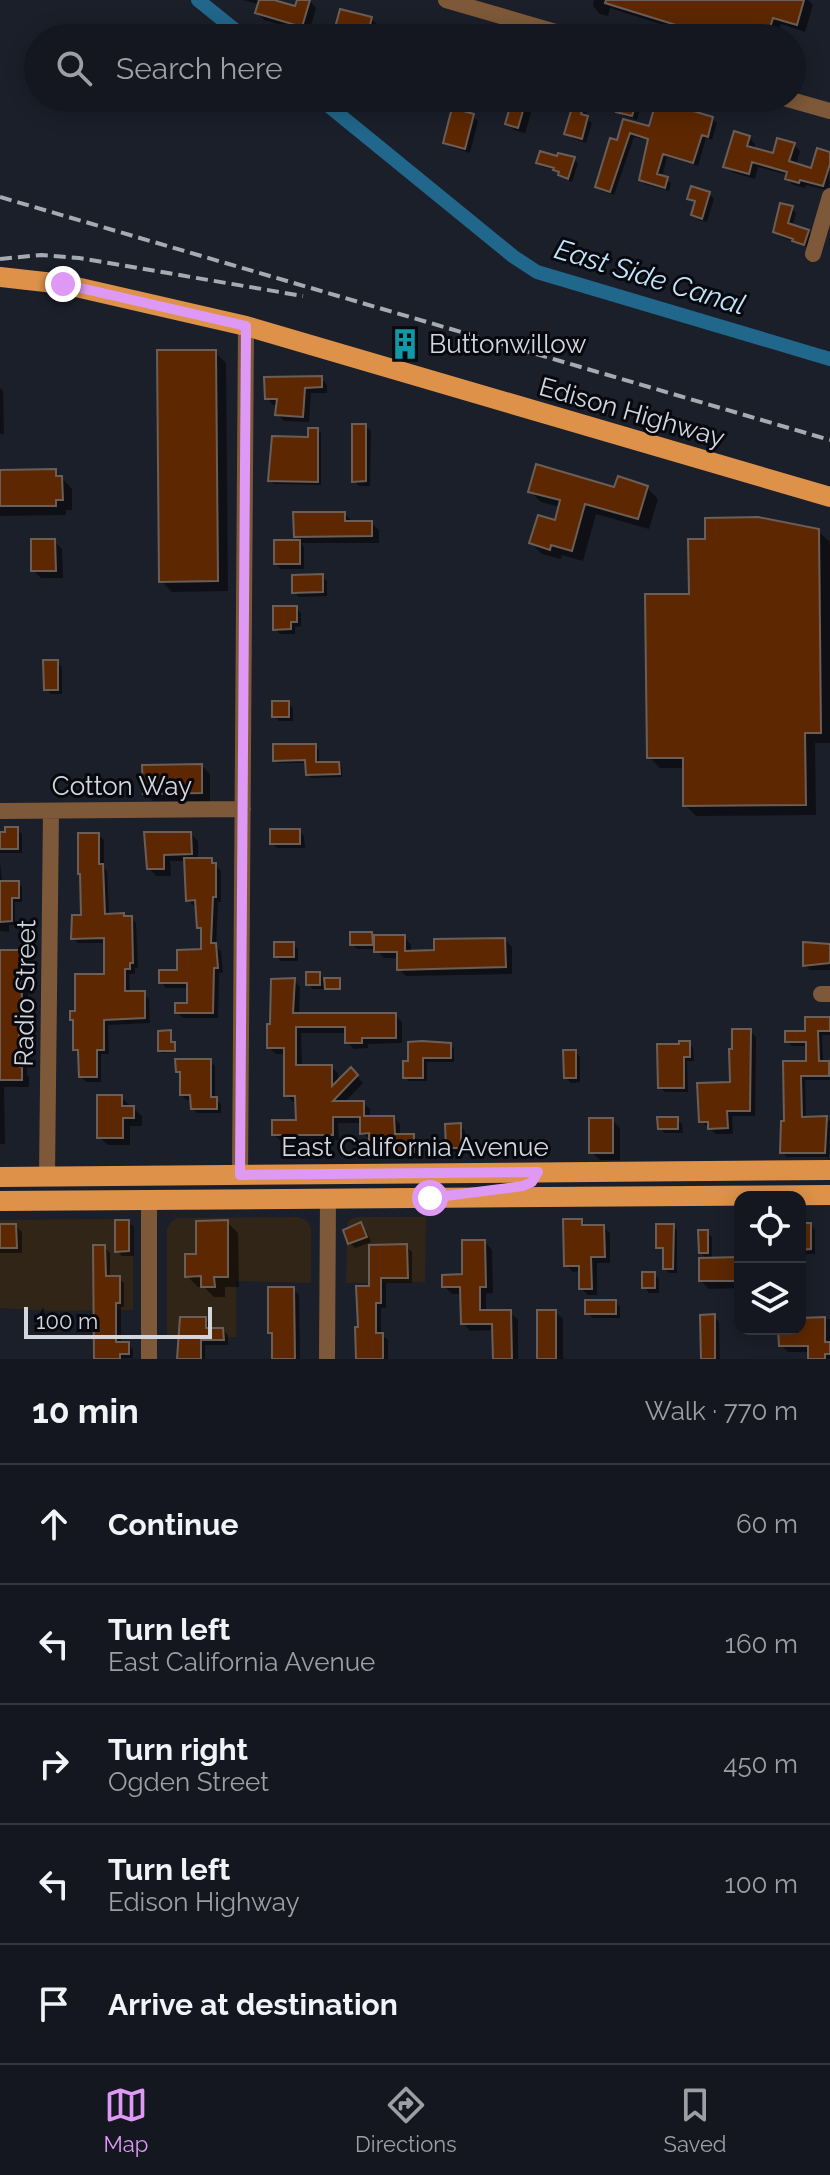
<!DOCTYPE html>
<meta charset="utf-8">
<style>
:root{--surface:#141720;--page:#1d2029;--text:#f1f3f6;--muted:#9d9fa5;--line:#33363e;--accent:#dd99f4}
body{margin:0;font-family:Raleway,sans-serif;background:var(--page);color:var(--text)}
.controls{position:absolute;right:24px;bottom:24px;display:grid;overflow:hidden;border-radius:16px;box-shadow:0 4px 20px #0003}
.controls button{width:72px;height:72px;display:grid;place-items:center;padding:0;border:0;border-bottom:2px solid var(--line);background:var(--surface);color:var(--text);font:40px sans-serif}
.scale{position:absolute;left:24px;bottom:20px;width:188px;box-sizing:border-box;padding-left:8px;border:4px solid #d3d6dd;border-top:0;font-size:22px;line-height:28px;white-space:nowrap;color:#d3d6dd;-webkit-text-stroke:6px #08090e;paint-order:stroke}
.stop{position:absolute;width:24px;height:24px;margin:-18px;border:6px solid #dd99f4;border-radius:50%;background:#fff}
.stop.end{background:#dd99f4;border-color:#fff;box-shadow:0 2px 8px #0008}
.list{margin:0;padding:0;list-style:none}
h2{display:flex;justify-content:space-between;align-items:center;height:104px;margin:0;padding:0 32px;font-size:34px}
h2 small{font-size:26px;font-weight:400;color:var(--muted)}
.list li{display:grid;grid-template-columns:52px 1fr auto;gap:24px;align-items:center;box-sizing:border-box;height:120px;padding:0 32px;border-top:2px solid var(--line)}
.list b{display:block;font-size:30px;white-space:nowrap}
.list p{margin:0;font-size:26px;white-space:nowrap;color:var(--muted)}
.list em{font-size:26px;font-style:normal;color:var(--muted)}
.icon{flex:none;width:44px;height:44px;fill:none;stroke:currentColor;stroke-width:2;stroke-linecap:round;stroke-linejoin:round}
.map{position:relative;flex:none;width:830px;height:1359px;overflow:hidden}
.search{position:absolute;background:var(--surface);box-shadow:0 4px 20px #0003;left:24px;right:24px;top:24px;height:88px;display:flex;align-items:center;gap:20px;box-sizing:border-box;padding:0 28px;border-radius:44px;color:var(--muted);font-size:30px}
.sheet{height:704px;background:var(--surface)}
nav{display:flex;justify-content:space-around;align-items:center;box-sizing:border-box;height:112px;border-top:2px solid var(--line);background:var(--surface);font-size:22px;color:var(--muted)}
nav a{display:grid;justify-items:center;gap:4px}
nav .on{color:var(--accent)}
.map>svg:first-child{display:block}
.commercial{fill:#302516}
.shadow{fill:#0007}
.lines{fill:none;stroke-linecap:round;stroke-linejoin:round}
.canal{stroke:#20678b;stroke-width:14}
.building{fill:#5d2801;stroke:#6b5e57;stroke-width:2}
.minor{stroke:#7e5939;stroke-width:16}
.major{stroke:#de9249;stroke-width:20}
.rail{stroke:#a6aab1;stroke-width:4;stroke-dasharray:12 6;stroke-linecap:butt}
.route{stroke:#dd99f4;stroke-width:10}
.labels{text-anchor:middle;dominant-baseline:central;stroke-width:6;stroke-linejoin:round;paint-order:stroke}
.poi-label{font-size:26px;fill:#d3d6dd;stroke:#08090e;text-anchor:start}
.street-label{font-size:26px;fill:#d3d6dd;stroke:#08090e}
.water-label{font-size:28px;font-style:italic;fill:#c1e5fb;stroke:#08090e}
</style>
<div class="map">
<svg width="830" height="1359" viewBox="0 0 830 1359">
<rect width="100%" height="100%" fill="#1b1f2a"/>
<path class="commercial" d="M299 1217 307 1221 311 1228V1283L236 1281V1337L167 1338V1229L171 1222 178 1218Z
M357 1217H426L425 1282 346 1283 347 1224 349 1220Z
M121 1219 129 1221 133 1229V1310L53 1311 0 1308V1220Z"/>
<path class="shadow" d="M243 0H279V3L297 9 299 0H309L316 8 309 33 264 20 257 12 260 5Z
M594 0H808L813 5 805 32 781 24 777 38H704L610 8 608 16 600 14 593 6Z
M371 19 378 25 377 29 385 38H339L335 35Z
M516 98H539V101L535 100 525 133 514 130 507 123Z
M556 98H597L596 101 591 99 585 118 592 123 586 143 572 138 567 133 575 106 560 101Z
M623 98 636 102 641 107 637 120 624 116 619 111Z
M676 105 680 109 712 119 717 123 712 140 706 138 698 166 667 157 662 177 671 183 669 191 645 184 641 180 650 141 634 137 614 195 601 191 597 187 618 142 624 121 650 129Z
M472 116 478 121 470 153 451 147 446 142Z
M749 138 755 144 754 150 774 156 794 145 800 151 796 165 813 170 830 154 829 191 806 185 805 188 793 185 787 179 788 175 758 167 755 179 732 172 726 166Z
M573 159 578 163 572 182 565 179 556 170 543 167 538 162Z
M709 194 714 199 707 222 698 220 693 214 696 204 689 198Z
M791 208 796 213 792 227 808 231 812 236 809 248 779 236 775 232Z
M215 352 226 363 228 591 172 592 161 581Z
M321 378 327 385V393H311L309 422 284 421 277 414 278 405H273L267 398Z
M0 388 3 391 4 434H0Z
M365 426 371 431 370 486H359L354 481Z
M317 430 321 433V485L274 484 270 480Z
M55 471 72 489V510H66V515L0 516V472Z
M647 488 658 499 649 529 596 514 583 561 562 555 561 559 542 554 531 543 556 522 560 507 541 502 530 491Z
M345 514 352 521 371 523 379 530V543H301L304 547V569H281L276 564V542H301L296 536Z
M818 531 830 542V743H815L816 815 696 816 685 805V768H660L649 757 691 596Z
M54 541 62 549 63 578H41L33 570Z
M322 576 327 581V596L299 597 294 592Z
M296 608 301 613V626L295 627V634H280L275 629Z
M57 662 62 667V694H51L46 689Z
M288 703 293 708V721H279L274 716Z
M315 746 319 750V764H339L342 767V777L311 778 308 775 307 763H279L275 760Z
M202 766 210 774V801H153L145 793Z
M17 829 22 834V853H0V834Z
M299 831 304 836 305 848H277L272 843Z
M147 834H191L198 841V860H211L221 871V902H218L216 947 221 951 223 973H219L218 1018H183L177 1012 189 1005V988H166L161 982 179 972 203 951V931L198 927 197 905 194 906 188 900 186 861H170L171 876H156L149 868Z
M98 835 104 840V868L107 871 109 915H124L126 918H131L136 923 138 968H135V974H129L130 993H144L149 999 150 1023 108 1025 109 1054H101V1082H86L81 1076 80 1055 75 1049V1023L72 1020 106 976V943H78L73 938 83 917Z
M0 860 2 883H18L22 887V902H15V925H9V932L0 931Z
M372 934 375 937H404L411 945V953L436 952 505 940 512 947V974L406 976 399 969V958H384L376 949H357L352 944Z
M293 944 298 949V961H281L276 956Z
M830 945V970H810L805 965Z
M0 952H19L27 959 29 1030H26L27 1075 29 1077V1087H4L5 1144H0Z
M319 974 325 980H339L341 982V990H328L324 986V989H313L308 984Z
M294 980 300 987 299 1015H395L402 1022V1043L368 1044V1048L354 1049 347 1042V1033H301L302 1067H331L338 1073V1083L351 1070 363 1083 344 1103H363L370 1109V1118H394L400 1124V1136H413L420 1142V1158L378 1159 371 1153V1139L362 1133V1123H338L339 1140 281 1141 274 1135 298 1122 297 1102H293L286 1095V1054H276L269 1048Z
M830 1019V1035H822L823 1063H830V1080H805L806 1118H826L830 1122 829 1157H787L782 1152 786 1123V1063H808V1046H792L787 1041 807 1033Z
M750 1031 756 1037 755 1116H732L733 1134H716L701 1121 732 1084Z
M171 1033 172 1034V1044L176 1046V1052L162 1053 160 1051Z
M689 1043 693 1048 694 1061H687L688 1092H665L660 1088 681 1046Z
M450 1045 454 1049V1062H427V1081H409L405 1077V1063Z
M575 1052 580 1057V1082L571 1083 566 1078Z
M210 1061 215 1066V1099L221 1104V1113H197L193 1108 192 1100H186L182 1095V1075L178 1071Z
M121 1097 129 1105V1108H133L142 1116V1126H130V1145H108L99 1137Z
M677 1119 682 1124 683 1133H665L660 1128Z
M612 1120 620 1128V1160H600L591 1152Z
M460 1126 465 1131 466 1152H453L448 1147Z
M582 1221 588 1227H603L610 1233V1263H597V1295H588L581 1288V1271L573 1272 566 1265Z
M128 1222 134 1227V1256H122L117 1251Z
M227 1222 238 1233 239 1287H225V1297H214L204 1287H198L187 1276 198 1256Z
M361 1225 366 1230 371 1242 355 1248 350 1243Z
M800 1225H810L815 1230V1254H800Z
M0 1226H16L22 1232V1253H0Z
M673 1226 677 1230V1273H669L665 1268V1251L658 1247Z
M707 1232 712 1237V1260L740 1259V1288L709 1289 701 1281 708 1260 701 1253Z
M485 1242 492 1250 493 1293 486 1294V1312H510L518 1320V1359H495L494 1330 470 1331 463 1323 462 1294H452L444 1286 464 1276Z
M406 1246 412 1252V1283H386V1308H381V1334L388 1340V1359H357L360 1329 371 1288Z
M104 1247 110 1253V1278H119L124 1283V1307H121V1344H128L133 1350V1358L94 1359 95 1317Z
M654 1274 659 1279V1293H649L644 1287Z
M293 1289 299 1295 300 1359H274V1336L270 1332Z
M615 1302 620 1307V1318H593L587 1313Z
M555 1312 563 1319V1359H539Z
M714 1316 719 1322 720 1359H704Z
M205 1319 211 1324V1330H223L228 1335V1345H205V1359H179Z
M830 1319V1359H810V1352H788L781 1345 780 1329H800V1320Z"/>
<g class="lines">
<path class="canal" d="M198 0 245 38
M319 98 514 257 537 272 830 359"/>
</g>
<path class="building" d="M259 0H274L295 6 297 0H310L302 27 255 13Z
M606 0H804L797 25 773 18 767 38H731L706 31 705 34 605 3Z
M340 9 372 17 370 25 380 28 377 38H343L333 35Z
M415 27 444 35V38H412Z
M575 98 585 101 581 114 588 116 582 139 564 134Z
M621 98 637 100 632 116 616 112Z
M660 98 677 104 676 106 713 117 708 137 702 135 693 163 663 154 657 174 668 177 665 188 639 180 648 139 630 133 610 192 595 187 610 138 617 140 623 119 649 126 656 102 659 103Z
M512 100 525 104 518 128 505 124Z
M452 108 474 114 465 149 443 143Z
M734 131 750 136 747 146 773 153 777 138 795 143 789 161 811 168 817 148 830 152V164L823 186 800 180 799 183 785 179 787 172 752 162 749 174 723 167Z
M540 151 557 156 558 153 575 157 568 179 558 175 559 172 553 170 554 168 536 163Z
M691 186 710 192 702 219 691 215 695 201 687 199Z
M780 203 793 206 788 223 809 230 804 245 792 241 793 239 773 232Z
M157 350H216L218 581 159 582Z
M322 376V387L305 388 303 417 275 415 277 399H265L264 377Z
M352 424H366V481L352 482Z
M308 428H318V482L268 481 272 436 308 437Z
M536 464 614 487 618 476 648 486 638 519 585 504 572 551 551 545 550 550 529 543 538 515 555 520 560 500 528 492Z
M56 469V476H62L63 500H56V506H0V470Z
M293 512H345V521H372V536L294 537Z
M758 517 819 529 821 733H805L806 805 683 806V758H647L645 594H689L688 539H705V518Z
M31 539H55L56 571H31Z
M274 540H300V564H274Z
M323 574V592L292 593V575Z
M273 606H297V622H291V629L273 630Z
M43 660H58V690H44Z
M272 701H289V717H272Z
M273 744H316V762H339L340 774 306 775 305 760 273 761Z
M202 764V793L143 794 142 765Z
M5 827H18V849H0V832H5Z
M270 829H300V844H270Z
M144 832H191L192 854 164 855V869H147Z
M78 833H99V864H103L105 914 124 913V916H132L133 963H130V969H125V991H145V1018L104 1020V1050H97V1077H79L78 1050H73V1020H70V1011H75V974H104V938L71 939 72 915H81L80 874H78Z
M184 858H212V863H216V897H213L211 943H216L218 968H214L213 1013H175V1003H187V983H159V970H177V950L201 949V928H197L195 900 186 901Z
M0 881H19V898H12V921L0 922Z
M350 932H372L373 945H350Z
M374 935H405V951L434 950V939L505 938 506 967 397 970V952H374Z
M274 942H294V957H274Z
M803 942 830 944V963L803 966Z
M0 950H20L23 1023H19L20 1067H22V1080H0Z
M306 972H320V985H306Z
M295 978 293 1013H396V1038H362V1043H345V1027H296V1065H332V1086L351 1067 358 1075 333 1101H364V1116H394L395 1134H414V1152L369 1154V1133L360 1134V1117H333V1135H272V1120H296L295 1096H284V1048H267V1024H270L271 979Z
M324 978H340V989H325Z
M805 1017H830V1031H818L819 1061H829V1076H801L802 1117 827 1116 825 1153H780L781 1121H784L783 1061H806V1042H785V1031H805Z
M732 1029H751L750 1111H727L728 1128 708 1129V1122H699L697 1083 730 1082 729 1049H732Z
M171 1030V1042H175V1051H158V1031Z
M422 1041 451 1043V1058H423V1078H403V1061H408V1042Z
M679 1041H690V1057H684V1088H658L657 1044H679Z
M563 1050H576V1078H564Z
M175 1059H211V1097H217V1109H191L190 1095H180V1072H176Z
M97 1095H122V1106H134V1118H123V1138H97Z
M657 1117H678V1129H658Z
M589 1118H613V1153H589Z
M461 1123V1148H446L445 1124Z
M563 1219H582V1225H604L605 1257H591L592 1289H579V1266H564Z
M115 1220H129V1251L115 1252Z
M228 1220V1277H214L215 1287H201V1276L185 1277V1254H196V1221Z
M361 1222 367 1237 348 1244 343 1230Z
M800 1223H811V1249L800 1250Z
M0 1224H16L17 1248H0Z
M656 1224H674L673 1269H663V1248H656Z
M698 1230H708V1253H699Z
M462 1240H485L486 1287H480V1310H511L512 1359H493L492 1324H461L460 1287H442V1275L462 1274Z
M407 1244 408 1278H381V1303H376V1333H383V1359H356L355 1327H358L356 1286H369V1245Z
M93 1245H105L106 1276H120V1303H116V1342H129V1354H120V1359H94Z
M740 1257V1281H699V1258Z
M642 1272H655V1288H642Z
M268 1287H294L295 1359H272V1333H268Z
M585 1300H616V1314H585Z
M537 1310H556V1359H537Z
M715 1314V1359H701L700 1315Z
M180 1317H206V1328H223L224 1340H201V1359H177Z
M825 1317V1342H830V1354H825V1359H808V1346H779L778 1329H800V1318Z"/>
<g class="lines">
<path class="minor" d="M446 0 576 38
M784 98 830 111
M813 254 830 196
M0 811 243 809
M821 994H830
M240 1175 246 326
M47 1176 51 811
M149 1359V1200
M327 1359 328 1199"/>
<path class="major" d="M0 277 63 284 246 326 830 497
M0 1177 830 1170
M0 1201 830 1195"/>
<path class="rail" d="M0 197 830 440
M0 259 41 255 79 258 303 296"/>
</g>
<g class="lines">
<path class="route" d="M63 284 246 326 240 1175 538 1172 532 1182 523 1186 430 1198"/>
</g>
<defs>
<symbol id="building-bare" viewBox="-9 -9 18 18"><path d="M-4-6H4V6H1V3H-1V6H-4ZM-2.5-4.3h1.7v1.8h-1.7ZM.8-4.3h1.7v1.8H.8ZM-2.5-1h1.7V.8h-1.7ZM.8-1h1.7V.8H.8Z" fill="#0f9aa8" stroke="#08090e" stroke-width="2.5" paint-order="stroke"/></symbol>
</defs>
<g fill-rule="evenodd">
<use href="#building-bare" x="383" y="322" width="44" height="44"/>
</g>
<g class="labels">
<g class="poi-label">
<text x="429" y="344">Buttonwillow</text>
</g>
<g class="street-label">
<text transform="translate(632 412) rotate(16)">Edison Highway</text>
<text x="122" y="786">Cotton Way</text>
<text transform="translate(25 993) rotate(-89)">Radio Street</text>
<text x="415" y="1147">East California Avenue</text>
</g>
<g class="water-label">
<text transform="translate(650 277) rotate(17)">East Side Canal</text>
</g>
</g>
</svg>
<div class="controls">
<button><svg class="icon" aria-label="locate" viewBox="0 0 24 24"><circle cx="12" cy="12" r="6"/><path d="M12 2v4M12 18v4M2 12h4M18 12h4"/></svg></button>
<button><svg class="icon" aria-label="layers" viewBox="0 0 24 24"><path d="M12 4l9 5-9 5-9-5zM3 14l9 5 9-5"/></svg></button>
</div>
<div class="scale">100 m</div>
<div class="stop" style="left:430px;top:1198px"></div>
<div class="stop end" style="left:63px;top:284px"></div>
<div class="search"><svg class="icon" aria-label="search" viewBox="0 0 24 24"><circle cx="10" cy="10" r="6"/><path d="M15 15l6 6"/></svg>Search here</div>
</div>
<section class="sheet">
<h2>10 min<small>Walk · 770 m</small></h2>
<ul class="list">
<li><svg class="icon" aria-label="ahead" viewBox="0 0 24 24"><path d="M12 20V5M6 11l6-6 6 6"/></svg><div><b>Continue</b></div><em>60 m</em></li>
<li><svg class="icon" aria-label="left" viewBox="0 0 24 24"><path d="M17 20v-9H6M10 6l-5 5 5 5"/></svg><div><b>Turn left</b><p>East California Avenue</p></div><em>160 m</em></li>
<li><svg class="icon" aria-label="right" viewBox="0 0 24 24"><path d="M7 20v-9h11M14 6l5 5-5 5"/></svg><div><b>Turn right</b><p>Ogden Street</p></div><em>450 m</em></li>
<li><svg class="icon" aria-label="left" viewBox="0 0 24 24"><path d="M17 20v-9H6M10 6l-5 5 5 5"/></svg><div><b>Turn left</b><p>Edison Highway</p></div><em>100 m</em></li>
<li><svg class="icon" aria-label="arrive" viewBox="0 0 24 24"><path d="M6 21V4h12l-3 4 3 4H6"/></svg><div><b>Arrive at destination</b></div></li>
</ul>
</section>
<nav>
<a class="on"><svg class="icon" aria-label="map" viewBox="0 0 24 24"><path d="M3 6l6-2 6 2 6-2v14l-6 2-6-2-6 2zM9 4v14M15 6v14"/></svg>Map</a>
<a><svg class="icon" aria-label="directions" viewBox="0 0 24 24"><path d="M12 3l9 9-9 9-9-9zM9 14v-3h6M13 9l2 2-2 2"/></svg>Directions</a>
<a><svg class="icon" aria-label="saved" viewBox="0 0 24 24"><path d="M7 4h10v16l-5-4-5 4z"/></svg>Saved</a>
</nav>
